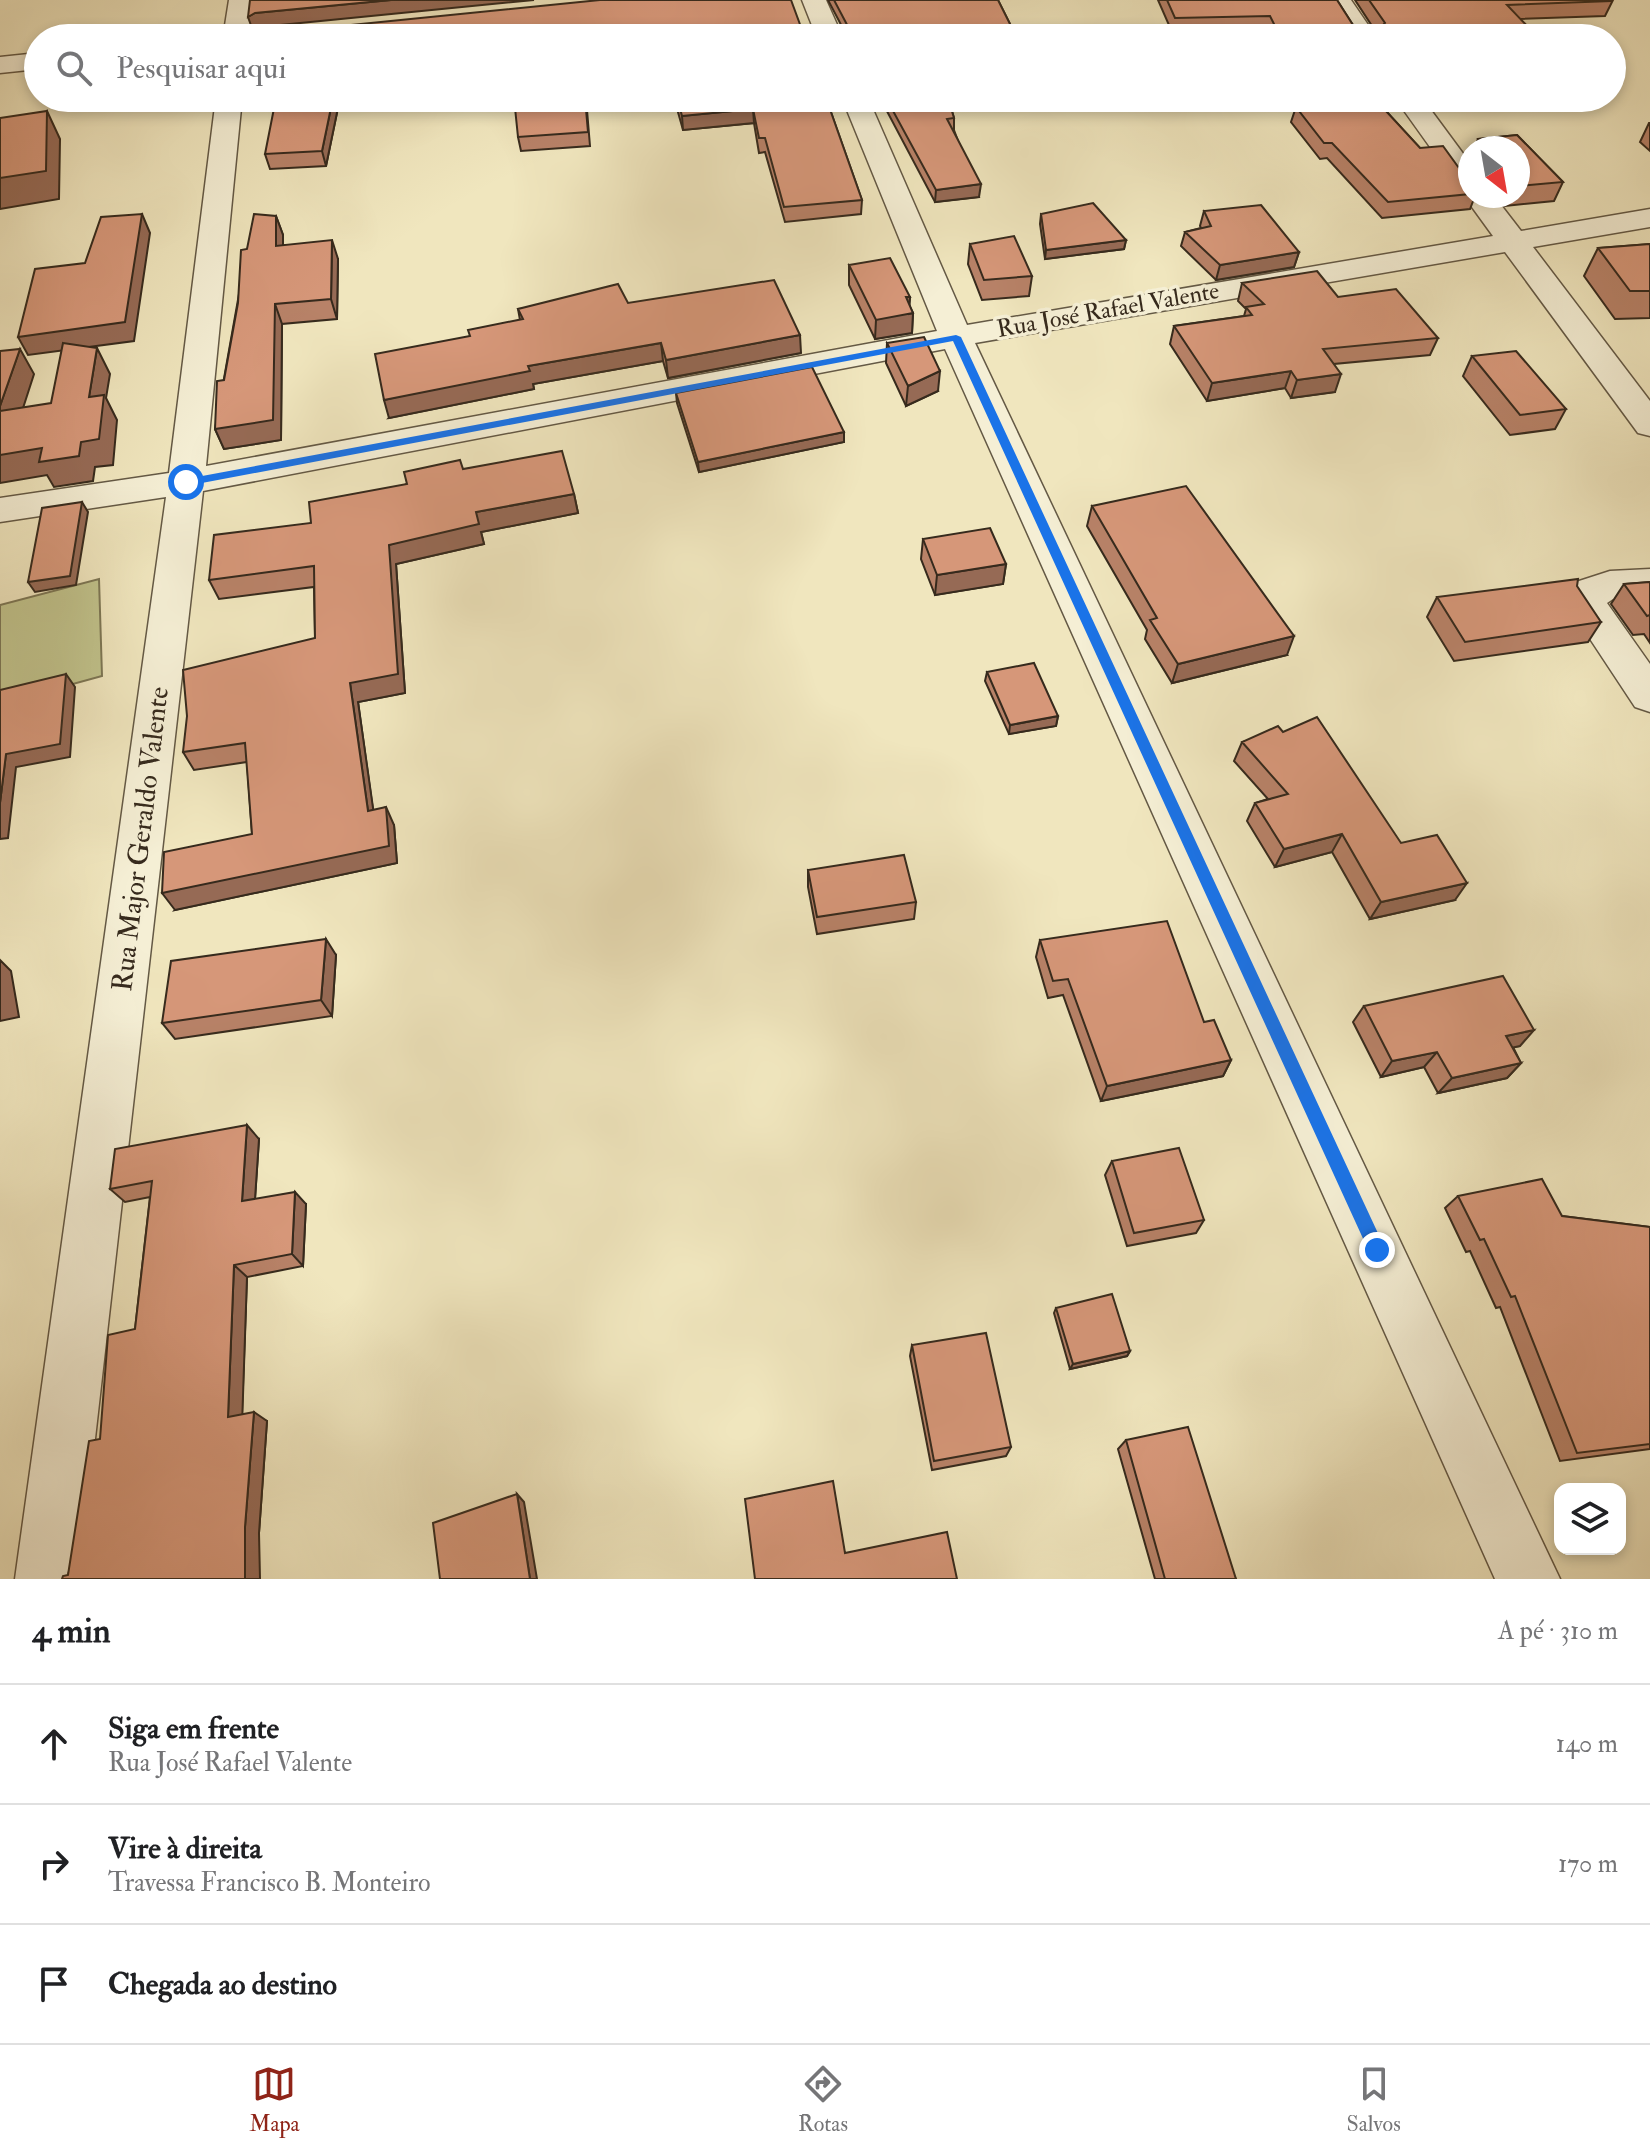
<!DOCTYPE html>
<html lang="pt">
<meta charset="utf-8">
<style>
:root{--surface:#fff;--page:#f6f6f6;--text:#202124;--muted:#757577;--line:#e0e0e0;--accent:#8f2418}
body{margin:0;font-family:"IM FELL Double Pica",serif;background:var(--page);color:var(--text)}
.controls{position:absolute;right:24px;bottom:24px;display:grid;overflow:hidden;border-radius:16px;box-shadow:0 4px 12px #0003}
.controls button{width:72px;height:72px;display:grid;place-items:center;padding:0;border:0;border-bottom:2px solid var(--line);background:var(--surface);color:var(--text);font:40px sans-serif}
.compass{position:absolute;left:1458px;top:136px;width:72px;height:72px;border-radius:50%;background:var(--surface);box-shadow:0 4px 12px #0003;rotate:149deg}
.stop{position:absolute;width:24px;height:24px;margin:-18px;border:6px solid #1a73e8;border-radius:50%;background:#fff}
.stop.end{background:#1a73e8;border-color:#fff;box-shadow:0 2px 8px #0008}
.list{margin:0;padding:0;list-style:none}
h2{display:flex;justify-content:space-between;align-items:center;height:104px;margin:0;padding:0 32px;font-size:34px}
h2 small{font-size:26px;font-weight:400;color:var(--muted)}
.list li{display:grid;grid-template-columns:52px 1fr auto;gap:24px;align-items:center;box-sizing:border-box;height:120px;padding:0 32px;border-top:2px solid var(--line)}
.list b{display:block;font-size:30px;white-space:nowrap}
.list p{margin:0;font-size:26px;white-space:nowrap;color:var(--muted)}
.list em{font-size:26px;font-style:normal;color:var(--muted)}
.icon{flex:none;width:44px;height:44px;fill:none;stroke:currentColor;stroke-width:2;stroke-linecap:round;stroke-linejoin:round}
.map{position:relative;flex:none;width:1650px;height:1579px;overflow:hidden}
.search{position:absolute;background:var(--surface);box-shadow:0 4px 12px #0003;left:24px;right:24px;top:24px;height:88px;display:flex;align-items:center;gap:20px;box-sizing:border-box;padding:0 28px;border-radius:44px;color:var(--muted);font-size:30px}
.sheet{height:464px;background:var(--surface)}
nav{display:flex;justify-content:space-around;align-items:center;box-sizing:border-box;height:112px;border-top:2px solid var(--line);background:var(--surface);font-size:22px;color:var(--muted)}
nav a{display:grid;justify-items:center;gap:4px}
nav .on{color:var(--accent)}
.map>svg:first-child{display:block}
.green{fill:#c1c38c;stroke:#7c7654;stroke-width:2}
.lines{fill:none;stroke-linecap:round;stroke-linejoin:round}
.street-casing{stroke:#645945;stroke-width:3}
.street{fill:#f5efd5;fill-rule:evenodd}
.wall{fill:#b88268;stroke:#362a1d;stroke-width:2}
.shaded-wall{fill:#966a55;stroke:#362a1d;stroke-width:2}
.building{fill:#d69779;stroke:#362a1d;stroke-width:2}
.route{fill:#1a73e8}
.labels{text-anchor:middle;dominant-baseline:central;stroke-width:7;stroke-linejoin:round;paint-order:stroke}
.far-street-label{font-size:24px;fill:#362a1d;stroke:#f5efd5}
.street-label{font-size:28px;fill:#362a1d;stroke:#f5efd5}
</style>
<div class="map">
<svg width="1650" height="1579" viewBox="0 0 1650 1579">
<rect width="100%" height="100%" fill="#f0e6be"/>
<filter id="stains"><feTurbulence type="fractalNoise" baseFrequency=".0025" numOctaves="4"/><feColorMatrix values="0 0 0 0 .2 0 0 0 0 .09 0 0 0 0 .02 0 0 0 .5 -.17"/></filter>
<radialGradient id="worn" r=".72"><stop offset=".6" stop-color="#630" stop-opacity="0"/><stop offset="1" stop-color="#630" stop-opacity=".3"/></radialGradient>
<path class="green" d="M99 579 102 676 0 704V605Z"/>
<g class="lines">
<defs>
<path id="street" d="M229 0H253L249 38H223Z
M802 0H826L843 38H817Z
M1327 0H1351L1377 38H1351Z
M38 53V69L0 73V57Z
M216 98H242L206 466 937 331 842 98H868L967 325 1493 236 1464 196 1468 191 1460 189 1395 98H1422L1470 163V196H1494L1521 231 1650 209V227L1533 247 1650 401V436L1638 433 1505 252 975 343 1560 1579H1495L945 349 203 491 79 1579H15L166 497 0 522V498L169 473Z
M1650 569V597L1613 599 1607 603 1650 664V712L1635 707 1567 604 1576 582 1610 571Z"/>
</defs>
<use href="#street" class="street-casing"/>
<use href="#street" class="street"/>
</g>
<path class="wall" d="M828 0H998L1017 38H848Z
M1158 0H1337L1353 25 1372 26 1355 0H1613L1605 16 1520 19 1529 28 1525 38H1270L1266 31 1172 32Z
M340 98 326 166 270 169 265 154Z
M586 98 590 146 521 151 518 137Z
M674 98H826L862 200 861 214 785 222 765 152 759 153 754 123 683 130Z
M880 98H948L954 118V130L979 197 935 202Z
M1301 98H1374L1420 148 1468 182 1470 185V196H1475L1470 209 1382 218 1327 158 1320 159 1291 122 1296 107 1305 106Z
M1649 123H1650V151L1640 142Z
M1517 135 1563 182 1554 201 1505 206 1497 196H1518V148H1474L1478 139Z
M1204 211 1299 252 1294 267 1216 280 1181 246 1185 232 1201 228 1200 226Z
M1041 214 1126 240 1124 249 1045 259 1040 224Z
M276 216 283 235V245L338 259 337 319 282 324 281 440 224 449 215 429 247 249Z
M970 244 1032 276 1029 296 982 300 968 264Z
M1650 244V318L1615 319 1584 276 1598 248Z
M849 265 910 297 909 305 913 313 912 333 875 339 849 285Z
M1242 283 1338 297 1438 338 1430 355 1334 364 1335 392 1291 398 1285 388 1207 401 1170 344 1174 326 1244 316 1246 309 1238 301Z
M628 303 801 353 668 378 663 361 533 384 534 389 389 418 470 336 520 320 518 309Z
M887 343 938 391 906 406 886 363Z
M1472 356 1566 409 1555 429 1510 435 1463 376Z
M676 393 844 432V442L699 472 677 403Z
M463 469 574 494 578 513 481 532 484 544 396 564 405 693 358 702 373 810 394 825 397 863 175 910 252 834 247 762 194 770 183 752 315 638 314 587 219 599 209 580 311 523 407 484Z
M1092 506 1287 655 1172 683 1145 639 1147 630 1087 526Z
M923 539 1006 564 1003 584 935 595 921 559Z
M1650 582V643L1644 634 1633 635 1611 604 1624 584Z
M1437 597 1601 622 1588 642 1454 661 1427 617Z
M987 672 1058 716 1056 726 1009 734 985 681Z
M1283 732 1401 843 1455 900 1370 919 1332 852 1275 867 1247 821 1255 803 1268 799 1234 761 1242 742Z
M808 870 916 902 914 919 817 934 808 887Z
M1040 940 1204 1022 1231 1060 1223 1076 1101 1101 1063 995 1048 998 1036 957Z
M336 955 332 1016 175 1039 162 1023Z
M1364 1006 1520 1046 1513 1047 1521 1063 1507 1078 1438 1093 1424 1067 1381 1077 1353 1022Z
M259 1139 255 1199 306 1204 303 1266 247 1277 242 1414 267 1421 259 1533 68 1575 135 1329 150 1197 125 1202 110 1189Z
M1112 1161 1204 1220 1196 1233 1127 1246 1105 1175Z
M1458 1196 1562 1216 1650 1227V1449L1560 1461 1500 1307 1496 1308 1470 1251 1466 1252 1445 1208Z
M1056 1308 1130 1351 1127 1356 1070 1369 1054 1313Z
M912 1345 1011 1447 1006 1456 932 1470 910 1356Z
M1126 1440 1236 1579H1155L1118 1449Z"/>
<path class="shaded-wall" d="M391 0H534L260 27 253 31 248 17 255 13Z
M333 98H340L326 166 322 151Z
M753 109 754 123 683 130 682 116Z
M47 111 60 139 59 199 0 209V178Z
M981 184 979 197 935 202 936 190Z
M142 214 150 233 134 341 28 355 18 337Z
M276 216 283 235V266L276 246Z
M332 240 338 259 337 319 331 299Z
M1126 240 1124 249 1045 259 1046 250Z
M1299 252 1294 267 1216 280 1220 265Z
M906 297H910L909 314 913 313 912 333 875 339 876 320Z
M275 304 282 324 281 440 224 449 215 429Z
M800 335 801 353 668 378 666 360Z
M661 343 663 361 533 384 534 389 389 418 384 400 528 366Z
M97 348 110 374 106 398 117 420 113 465 95 467 93 481 54 487 47 475 0 483V455L89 397Z
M20 349 34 374 14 436 0 414V406Z
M940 371 938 391 906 406 908 386Z
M1291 371 1285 388 1207 401 1212 383Z
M1341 374 1335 392 1291 398 1297 380Z
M844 432V442L699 472 698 462Z
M574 494 578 513 481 532 484 544 396 564 405 693 358 702 376 829 368 811 350 683 389 545 476 512Z
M82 502 88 512 76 585 35 592 28 582Z
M1006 564 1003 584 935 595 937 575Z
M1294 636 1287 655 1172 683 1178 664Z
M66 674 75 687 70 757 16 767 8 838 0 839V803L6 754Z
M1058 716 1056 726 1009 734 1010 725Z
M386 807 394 825 397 863 175 910 162 893Z
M1342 834 1332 852 1275 867 1284 849Z
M1467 883 1455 900 1370 919 1381 902Z
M326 939 336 955 332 1016 321 1000Z
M0 960 11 971 19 1017 0 1021Z
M1534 1030 1520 1046 1492 1052 1506 1036Z
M1437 1052 1424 1067 1381 1077 1392 1061Z
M1231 1060 1223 1076 1101 1101 1107 1086Z
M1521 1063 1507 1078 1438 1093 1452 1078Z
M247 1125 259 1139 254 1214 242 1201Z
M295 1192 306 1204 303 1266 292 1254Z
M234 1265 247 1277 242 1425 228 1417Z
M1130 1351 1127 1356 1070 1369 1073 1364Z
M254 1412 267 1421 259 1533 260 1579H245V1527Z
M517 1494 524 1502 537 1579H530Z"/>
<path class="building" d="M250 0H391L255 13 248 17Z
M600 0H791L805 38H245V27H331Z
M834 0H998L1017 38H854Z
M1167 0H1337L1353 25 1382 26 1385 23 1369 0H1610L1612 1 1507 5 1529 28 1469 30 1476 38H1281L1270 16 1175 18Z
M276 98H333L322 151 265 154Z
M514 98H585L588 132 518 137Z
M677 98H826L862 200 784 207 765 138H759L753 109 682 116Z
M886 98H948L954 118 947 119 981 184 936 190Z
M1314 98H1374L1420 148 1443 146 1464 175 1469 177 1468 182 1470 185V194L1388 202 1332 143H1324L1296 107 1317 105Z
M47 111 46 171 0 178V118Z
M1517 135 1563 182 1518 186V148H1481V144L1478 139Z
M1093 203 1126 240 1046 250 1041 214Z
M1261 205 1299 252 1220 265 1185 232 1211 226 1204 211Z
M142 214 125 322 18 337 35 269 85 263 101 217Z
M254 214 276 216V246L332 240 331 299 275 304 273 420 215 429 217 381 224 380 238 303 241 250 247 249Z
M1014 236 1032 276 984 280 970 244Z
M1650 244V291H1630L1598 248Z
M890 258 910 297H906L913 313 876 320 849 265Z
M1317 271 1338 297 1396 289 1438 338 1323 349 1341 374 1297 380 1291 371 1212 383 1174 326 1252 315 1246 307 1264 304 1242 283Z
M774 280 800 335 666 360 661 343 528 366 530 371 384 400 375 354 470 336 468 330 523 319 518 309 618 284 628 303Z
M924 337 940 371 908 386 887 343Z
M63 343 97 348 89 397 104 395 99 439 81 442 79 456 39 462 42 448 0 455V411L51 403Z
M20 349 0 406V351Z
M1516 351 1566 409 1520 415 1472 356Z
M812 367 844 432 698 462 676 393Z
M562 451 574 494 476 512 479 524 389 545 398 674 350 683 368 811 386 807 389 846 162 893 164 852 252 834 245 743 183 752 187 716 183 670 315 638 314 566 209 580 214 535 311 523 309 502 407 484 404 472 460 460 463 469Z
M1186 486 1294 636 1178 664 1150 620 1157 618 1092 506Z
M82 502 70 576 28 582 42 508Z
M990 528 1006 564 937 575 923 539Z
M1578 579 1577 586 1601 622 1465 642 1437 597Z
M1650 582V615L1647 616 1624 584Z
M1034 663 1058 716 1010 725 987 672Z
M66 674 60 744 6 754 0 803V690Z
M1317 717 1401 843 1437 835 1467 883 1381 902 1342 834 1284 849 1255 803 1288 794 1242 742 1278 726 1283 732Z
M904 855 916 902 817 917 808 870Z
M1167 921 1204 1022 1214 1020 1231 1060 1107 1086 1068 979 1053 981 1040 940Z
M326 939 321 1000 162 1023 171 961Z
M1503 976 1534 1030 1506 1036 1521 1063 1452 1078 1437 1052 1392 1061 1364 1006Z
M247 1125 242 1201 295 1192 292 1254 234 1265 228 1417 254 1412 245 1527V1579H62L63 1576 68 1575 89 1441 100 1439 108 1335 135 1329 152 1181 110 1189 115 1149Z
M1179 1148 1204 1220 1134 1233 1112 1161Z
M1542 1179 1562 1216 1650 1227V1444L1577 1453 1515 1296 1511 1297 1484 1239 1480 1240 1458 1196Z
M1112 1294 1130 1351 1073 1364 1056 1308Z
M986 1333 1011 1447 934 1461 912 1345Z
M1188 1427 1236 1579H1165L1126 1440Z
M833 1481 845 1553 947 1532 957 1579H755L745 1499Z
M517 1494 530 1579H440L433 1523Z"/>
<path class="route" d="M956 335 961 337 1383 1244 1385 1250 1383 1256 1377 1258 1371 1256 953 341 186 486 181 482 186 479Z"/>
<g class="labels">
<g class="far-street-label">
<text transform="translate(1108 310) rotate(-10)">Rua José Rafael Valente</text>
</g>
<g class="street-label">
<text transform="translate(141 839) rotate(-83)">Rua Major Geraldo Valente</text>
</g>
</g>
<rect width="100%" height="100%" filter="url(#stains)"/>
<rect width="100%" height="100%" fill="url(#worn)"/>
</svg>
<div class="controls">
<button><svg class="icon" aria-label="layers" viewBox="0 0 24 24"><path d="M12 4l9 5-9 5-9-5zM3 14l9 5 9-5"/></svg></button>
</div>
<svg class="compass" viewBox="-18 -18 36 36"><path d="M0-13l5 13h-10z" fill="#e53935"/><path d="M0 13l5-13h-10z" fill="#757577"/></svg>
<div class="stop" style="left:186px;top:482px"></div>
<div class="stop end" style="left:1377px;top:1250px"></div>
<div class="search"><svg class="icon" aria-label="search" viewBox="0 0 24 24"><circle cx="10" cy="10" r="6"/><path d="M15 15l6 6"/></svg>Pesquisar aqui</div>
</div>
<section class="sheet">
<h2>4 min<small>A pé · 310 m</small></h2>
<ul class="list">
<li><svg class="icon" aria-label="ahead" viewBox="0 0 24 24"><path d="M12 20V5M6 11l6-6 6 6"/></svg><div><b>Siga em frente</b><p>Rua José Rafael Valente</p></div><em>140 m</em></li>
<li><svg class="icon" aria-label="right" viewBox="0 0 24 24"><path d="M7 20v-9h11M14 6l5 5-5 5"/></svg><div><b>Vire à direita</b><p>Travessa Francisco B. Monteiro</p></div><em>170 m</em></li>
<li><svg class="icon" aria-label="arrive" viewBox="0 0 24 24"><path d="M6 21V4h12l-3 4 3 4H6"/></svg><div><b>Chegada ao destino</b></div></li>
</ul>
</section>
<nav>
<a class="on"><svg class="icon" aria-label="map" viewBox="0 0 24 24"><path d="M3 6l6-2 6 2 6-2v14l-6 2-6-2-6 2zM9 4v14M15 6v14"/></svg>Mapa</a>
<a><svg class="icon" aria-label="directions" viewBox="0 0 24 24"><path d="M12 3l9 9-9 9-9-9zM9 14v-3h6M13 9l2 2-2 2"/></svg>Rotas</a>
<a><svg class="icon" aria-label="saved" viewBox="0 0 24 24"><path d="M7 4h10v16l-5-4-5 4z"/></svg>Salvos</a>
</nav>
